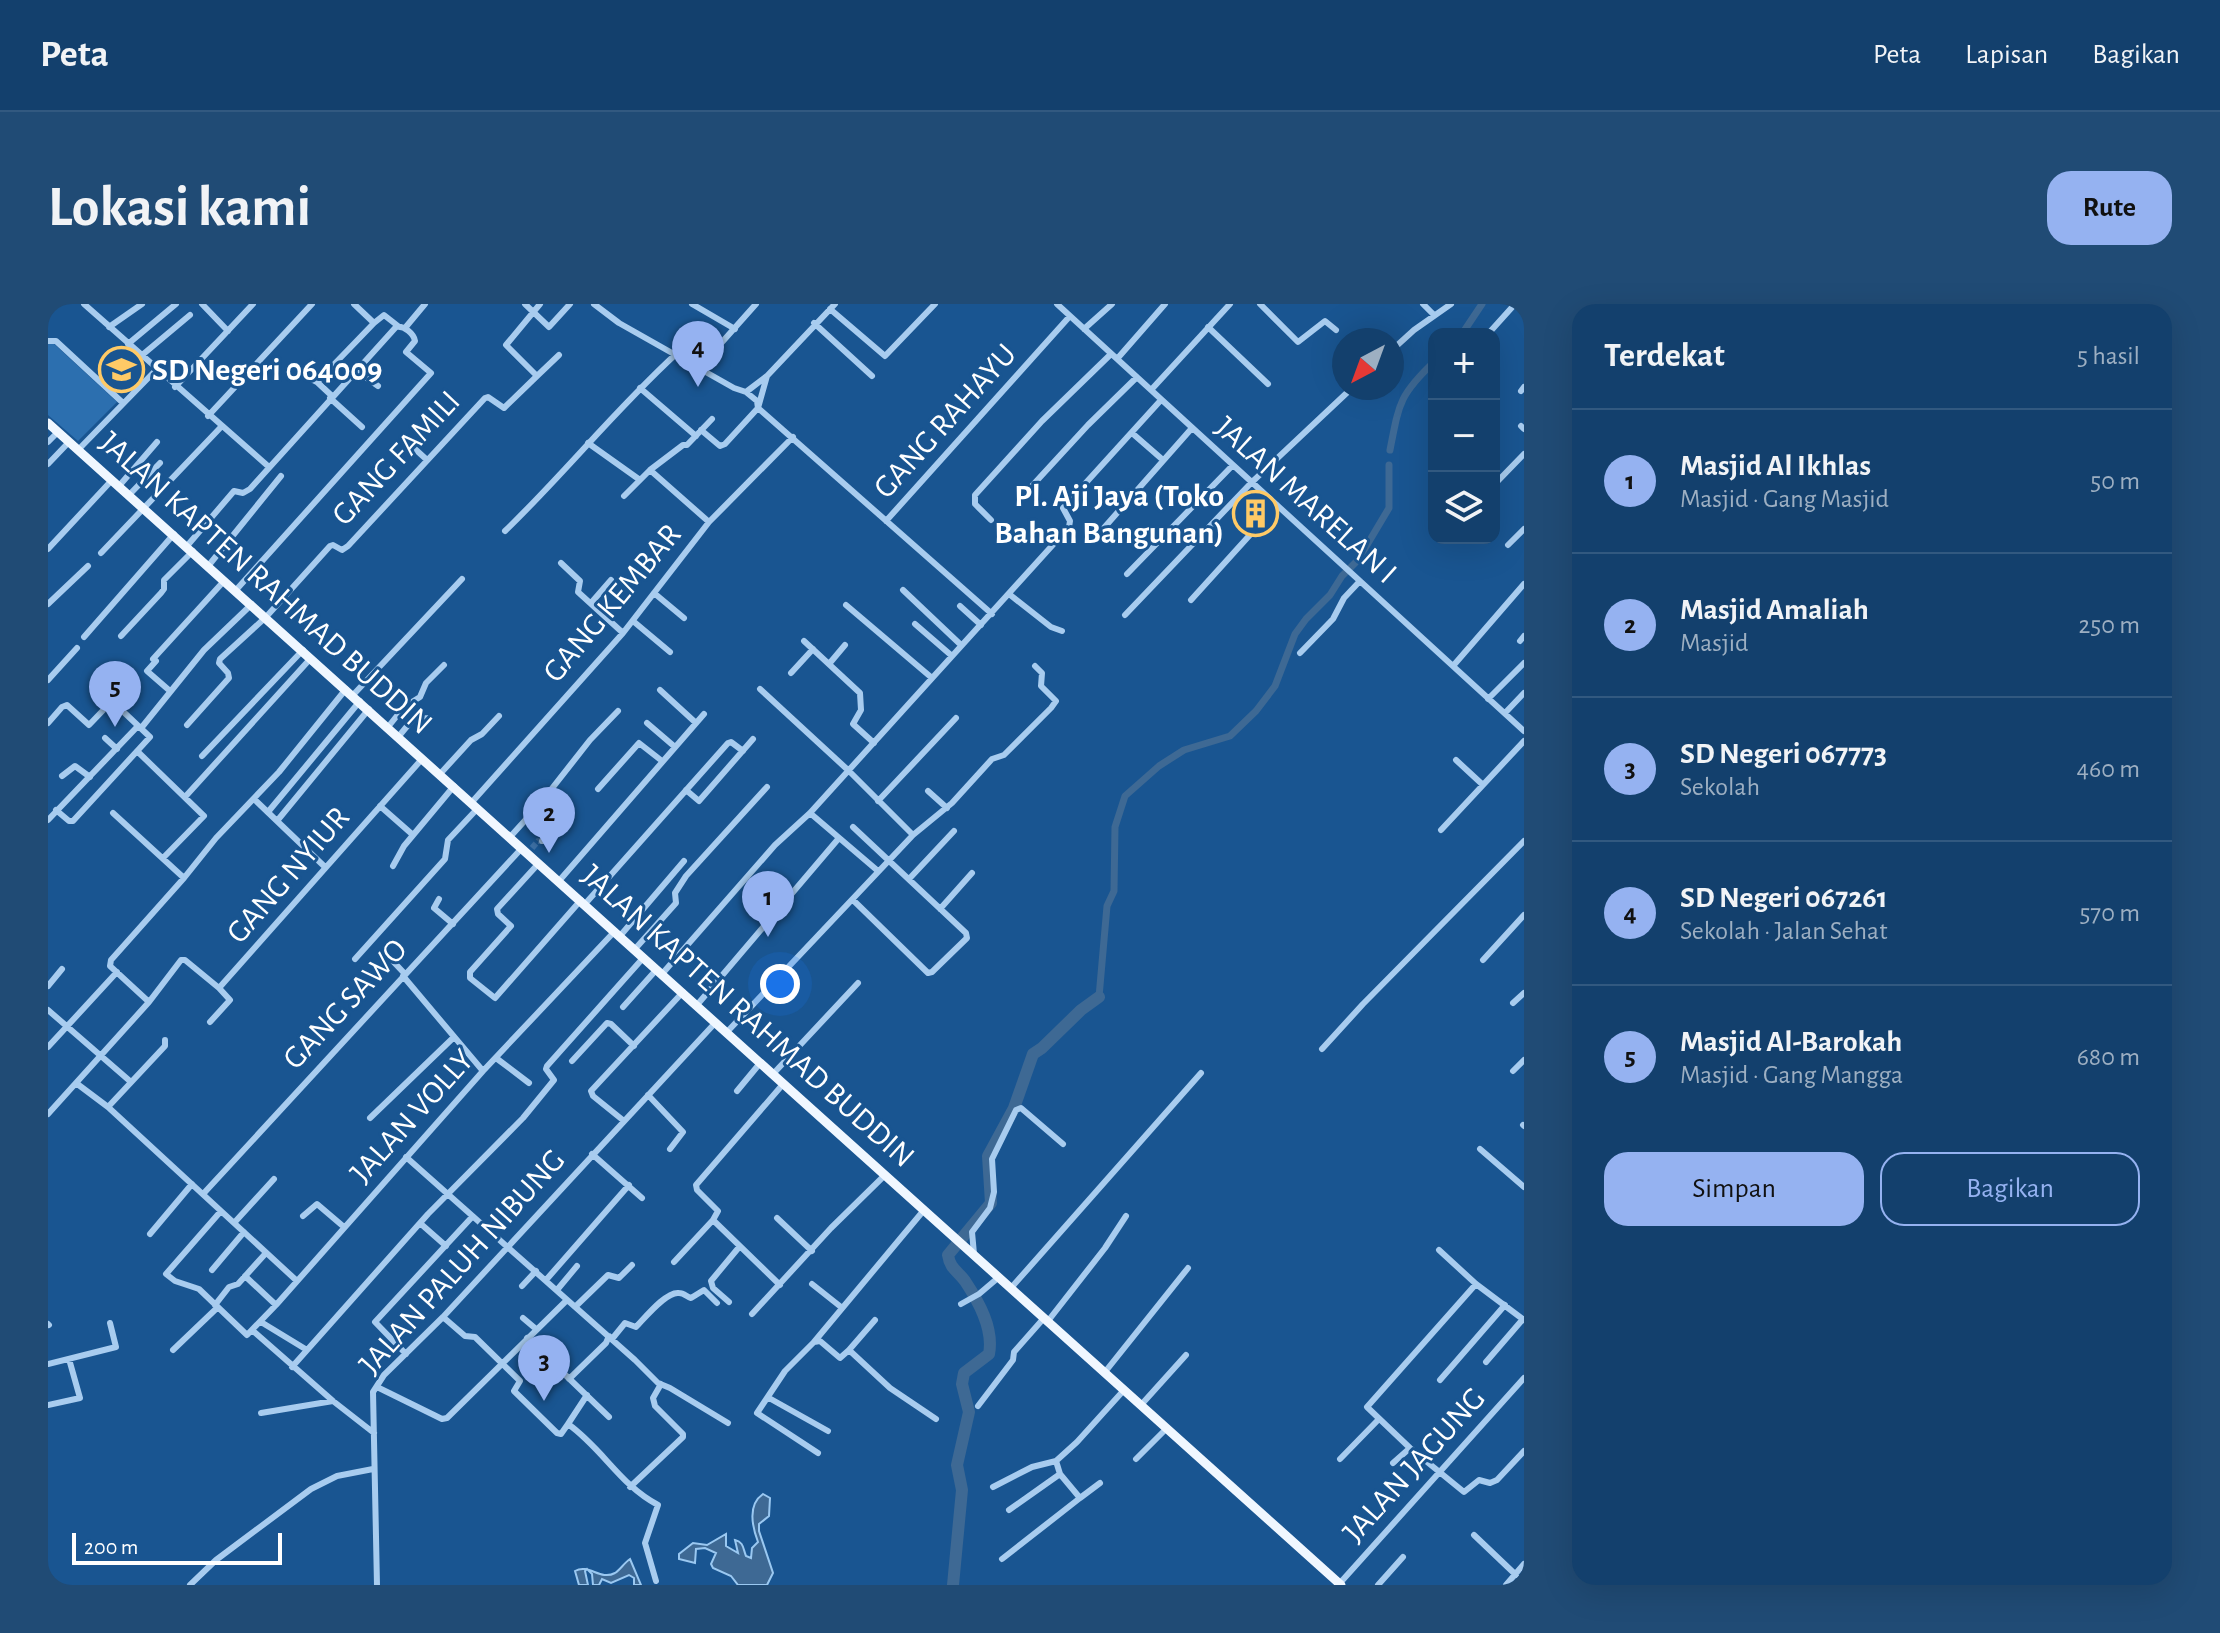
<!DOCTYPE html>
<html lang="id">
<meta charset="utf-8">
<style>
:root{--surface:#13406d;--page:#204b75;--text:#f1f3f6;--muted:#9dafc2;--line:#325980;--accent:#95b2f1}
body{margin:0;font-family:"Alegreya Sans",sans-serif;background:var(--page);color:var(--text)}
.controls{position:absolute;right:24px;top:24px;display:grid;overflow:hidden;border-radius:16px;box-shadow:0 8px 32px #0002}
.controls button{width:72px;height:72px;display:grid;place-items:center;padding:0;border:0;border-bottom:2px solid var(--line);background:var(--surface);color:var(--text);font:40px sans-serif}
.compass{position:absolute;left:1284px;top:24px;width:72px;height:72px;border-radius:50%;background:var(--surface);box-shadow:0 8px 32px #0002;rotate:221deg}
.scale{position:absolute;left:24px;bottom:20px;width:210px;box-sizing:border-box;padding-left:8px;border:4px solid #fff;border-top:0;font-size:22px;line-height:28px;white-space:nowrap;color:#fff;-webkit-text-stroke:6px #195591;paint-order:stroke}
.you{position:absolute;left:732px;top:680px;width:28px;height:28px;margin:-20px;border:6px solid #fff;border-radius:50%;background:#1a73e8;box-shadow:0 0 0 12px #1a73e833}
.badge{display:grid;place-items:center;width:52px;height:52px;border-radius:50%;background:var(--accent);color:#111;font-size:26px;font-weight:700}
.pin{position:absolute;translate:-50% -66px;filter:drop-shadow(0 2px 4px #0008)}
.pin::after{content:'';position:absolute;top:42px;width:28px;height:24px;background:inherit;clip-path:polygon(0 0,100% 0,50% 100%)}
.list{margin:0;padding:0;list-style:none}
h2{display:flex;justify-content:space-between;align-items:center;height:104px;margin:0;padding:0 32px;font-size:34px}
h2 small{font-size:26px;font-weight:400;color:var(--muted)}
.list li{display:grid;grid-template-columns:52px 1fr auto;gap:24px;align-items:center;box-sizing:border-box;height:144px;padding:0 32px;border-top:2px solid var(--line)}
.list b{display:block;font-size:30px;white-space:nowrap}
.list p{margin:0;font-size:26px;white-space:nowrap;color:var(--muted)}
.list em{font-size:26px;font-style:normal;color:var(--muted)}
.actions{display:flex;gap:16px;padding:24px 32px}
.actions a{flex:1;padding:18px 0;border:2px solid var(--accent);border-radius:24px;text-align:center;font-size:28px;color:var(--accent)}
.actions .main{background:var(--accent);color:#111}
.icon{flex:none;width:44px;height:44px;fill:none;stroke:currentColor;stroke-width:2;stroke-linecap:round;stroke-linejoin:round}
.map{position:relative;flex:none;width:1476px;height:1281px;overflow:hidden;border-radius:24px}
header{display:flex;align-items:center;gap:48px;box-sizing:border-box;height:112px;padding:0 40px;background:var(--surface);border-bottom:2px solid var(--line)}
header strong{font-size:38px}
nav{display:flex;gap:44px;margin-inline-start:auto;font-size:28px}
.intro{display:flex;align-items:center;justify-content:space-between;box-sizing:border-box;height:192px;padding:0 48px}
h1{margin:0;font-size:56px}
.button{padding:20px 36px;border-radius:24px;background:var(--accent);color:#111;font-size:28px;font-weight:700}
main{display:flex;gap:48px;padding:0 48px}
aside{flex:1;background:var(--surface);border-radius:24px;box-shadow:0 8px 32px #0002}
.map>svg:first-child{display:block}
.green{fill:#2c6faf}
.water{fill:#3e6994;stroke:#9ac8f1;stroke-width:2}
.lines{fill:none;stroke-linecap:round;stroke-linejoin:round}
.canal{stroke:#3e6994;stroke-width:7}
.river{stroke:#3e6994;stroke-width:12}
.minor-tunnel{stroke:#3c6ea2;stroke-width:6;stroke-dasharray:6 3;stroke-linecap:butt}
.minor{stroke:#a8ccef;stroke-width:6}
.primary{stroke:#f0f7ff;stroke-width:9}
.labels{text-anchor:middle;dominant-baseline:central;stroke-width:6;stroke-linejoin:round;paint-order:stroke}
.poi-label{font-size:32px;font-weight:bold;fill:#fff;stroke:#195591;text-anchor:start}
.street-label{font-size:32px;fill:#fff;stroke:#195591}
</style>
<header>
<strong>Peta</strong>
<nav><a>Peta</a><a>Lapisan</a><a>Bagikan</a></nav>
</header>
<div class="intro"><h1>Lokasi kami</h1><a class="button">Rute</a></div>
<main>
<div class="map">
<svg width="1476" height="1281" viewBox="0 0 1476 1281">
<rect width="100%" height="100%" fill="#195591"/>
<path class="green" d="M3 37 69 98 30 137 0 111V40Z"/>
<path class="water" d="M715 1190 722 1194 721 1212 711 1220V1227L725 1269 719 1281H690L683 1272 665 1264 663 1260 668 1249 657 1244 648 1245 647 1259 631 1255V1250L645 1239 659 1241 678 1230V1242L690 1249 687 1236C696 1238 695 1245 698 1252L703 1254 704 1244 710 1238C704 1222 699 1201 715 1190Z
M582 1255 593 1281H586V1274L581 1271 563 1279 554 1275 551 1281H545L544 1270 539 1265 537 1267 540 1281H531L527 1267C541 1259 552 1277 567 1269 572 1266 576 1259 582 1255Z"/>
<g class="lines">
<path class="canal" d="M1414 30 1434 0
M1342 146C1351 100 1351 91 1386 58
M1051 693 1059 602 1066 587 1067 523 1077 492 1111 462 1136 446 1182 432 1208 407 1227 382 1247 330 1258 315 1282 291 1294 272 1310 256 1341 204V161"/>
<path class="river" d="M905 1281 914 1186 909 1161 921 1108 914 1080 916 1069 941 1050C946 1025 931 998 917 977 910 967 902 965 900 951L943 899 940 852 966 804 985 750 994 744 1033 706 1051 693"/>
<path class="minor-tunnel" d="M484 544 490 537H494"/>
<path class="minor" d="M36 0 221 163
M154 0 180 27
M477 0 501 23 522 0
M546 0 571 19 686 84 698 88 719 72
M644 0 687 25
M1009 0 1476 427
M1212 0 1250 38 1277 17 1288 26
M1375 0 1386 11
M782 5 837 52 887 0
M326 19 336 11 350 22
M766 19 824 72
M61 23 94 0
M1160 23 1220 80
M357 24 377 0
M1036 25 1064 0
M1440 30 1467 0
M0 37H8L75 99
M80 40 128 0
M1344 46 1366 26 1403 0
M93 52 142 11
M1069 55 1117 0
M651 64 708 0
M309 67 330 82
M255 71 269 78 284 92
M489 72 511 51
M269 78 326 19 306 0
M127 83 205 0
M592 84 648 132
M1103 86 1182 0
M1473 87 1476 83
M698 88 709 97 710 104 944 310
M282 94 314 123
M160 112 264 0
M1473 122 1476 125
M653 126 672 142 677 140 710 104 719 72 787 0
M1084 129 1115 156
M356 135 378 155
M0 138 10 128
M540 139 592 176
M30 146 108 66
M0 160 21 138
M1446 181 1476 150
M71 182 109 138
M983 183 1040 121 1089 73
M81 191 112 159
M576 192 602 166
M943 216 927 200V191L994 117 1063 50
M838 217 1022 12
M661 218 602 166 635 141H639L664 115
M457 227C516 170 567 106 628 50
M1047 234 1144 124
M1460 241 1476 225
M139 242 186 187 195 189 202 185 348 23C356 21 366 30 367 37L358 48 383 69 188 286
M0 245 64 176
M53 249 173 123
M513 259 532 277 530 288 575 329
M161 261 233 172
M1079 270 1185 161
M855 286 913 341
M606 289 636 314
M961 290 1003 323 1014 327
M1143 296 1229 201
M543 299 563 276
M0 300 40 262
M798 301 884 374
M912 302 933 321
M1077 311 1203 179 1304 84
M585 317 622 348
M867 320 904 352
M73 332 113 289 116 285V276L145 247
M36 333 126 230
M756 337 812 389 813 406 805 420 826 439
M1472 337 1476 332
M1252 349 1285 315 1296 294 1312 277
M781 360 797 341
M1405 362 1476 280
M743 369 765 345
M0 376 29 344
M712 385 801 467 865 531
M612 386 648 419
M54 387 64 397
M122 387 99 367 108 357 105 355 176 277
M305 391 414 275
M1440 395 1476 359
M1457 409 1476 389
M0 419 14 403 19 401 41 421 64 397 102 433 25 517H21L8 506
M599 419 627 443
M139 421 181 374 180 369 171 359 172 355 218 313 282 242 285 241 294 246 300 242 437 94 440 93 456 104 489 72 458 41 492 0
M340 423 356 403 372 393 378 379 396 361
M351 432 365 415 383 414
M57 434 69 445
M89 447 156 512 116 553
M154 452 255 346
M1408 456 1435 481
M392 470 423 436 434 430 451 412
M14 472 27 462 42 473
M550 485 591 439 614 457
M638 486 651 497 705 435
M880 487 899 504
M137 493 263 354
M206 495 277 563
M830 497 908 414
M424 498 575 329 661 218 745 133
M332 502 365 531
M220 508 312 397
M65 509 136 574
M762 509 830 567
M0 516 89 423H94L156 346 204 300
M229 517 321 405
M1393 526 1476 437
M462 533 491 501 542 436 570 407
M494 537H499L523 511
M491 559 449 605 450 610 463 622 422 668V674L447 694 533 596
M345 562 356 542 406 482
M861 575 906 527
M511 577 656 410
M391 595 386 604 405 620
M805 596 880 669 884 668 919 634 918 629 805 523
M537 600 680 439 683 438 695 447
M892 605 924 569
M572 632 636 557
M587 645 628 599 627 589 638 572 719 483
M340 652 357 670
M307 655 397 555 400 536 430 504
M1435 656 1476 611
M614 670 727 541 762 509 1021 223 1022 217 1015 204 1113 96
M355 672 435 767
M0 682 14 665
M101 698 62 662 63 656 136 574 168 534 231 468 298 385
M1465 699 1476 689
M649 701 791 534
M575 703 609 665
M0 706 83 778
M162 718 182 696 171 684 374 455
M679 728 865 531 904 499 944 455 956 451 1003 404 1008 397 993 382 994 369 987 362
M0 743 69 668
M1274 745 1315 700 1476 537
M448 754 481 779
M524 757 559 719 563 720 586 742
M1465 767 1476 756
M725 770 810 679
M28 779 60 803 249 977
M689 787 713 758
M600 791 635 828 622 845
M60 803 117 742V736
M0 810 101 698 133 656H137L171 684
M322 814 405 734
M576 817 545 792 543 787 635 688
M1475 821 1476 822
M1432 845 1476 883
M544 850 594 894
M358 853 587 1056 610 1079 622 1084 680 1119
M156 889 474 544
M173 907 118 970 127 977 151 985 199 1031 228 1001 435 767 567 627
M255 912 269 900 296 923
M729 914 764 947
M665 916 670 907 649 886 648 881 736 779
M186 919 226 875
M373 920 398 942
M102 930 144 880
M1391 946 1428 980 1476 1016
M926 950 924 928 942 904 946 888 944 855 968 806 973 804 1015 840
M626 958 665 916 732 981
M164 966 196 928
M197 972 228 1001
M498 976 581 881
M764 980 793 1003
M1428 980 1319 1103 1362 1144 1416 1188 1431 1176 1442 1179 1449 1176 1476 1147
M474 982 488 967
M963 984 1153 769
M509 986 529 962
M681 998 665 984 663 977 692 942
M913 1000 931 990 951 973
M167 1001 181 983 190 980 218 949
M527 1003 560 971 571 974 584 961
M704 1010 783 924 837 871
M395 1013 417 1032 427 1033 472 1077 466 1087 509 1129 513 1130 520 1120C555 1145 572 1181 610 1201L597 1239 608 1277
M475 1014 488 1025
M1000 1017 1057 944 1078 912
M213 1018 259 1046
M0 1020 1 1021
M204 1026 285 1097 326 1129
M479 1034 561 1113
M564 1035 577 1019 588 1023C596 1015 618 987 631 989 636 989 639 993 643 994L656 986 669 999
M766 1038 772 1037 792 1054 801 1046 842 1084 888 1115
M125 1046 170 1003
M801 1046 827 1016
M358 1050 327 1018 424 913
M1438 1058 1475 1015
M0 1060 68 1043 62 1019
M244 1063 380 910 475 814 506 776 498 765 499 762 596 653
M1057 1068 1140 964
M521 1075 558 1039 561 1032
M1392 1076 1457 1001
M329 1083 394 1115 399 1114 519 996
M721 1094 780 1127
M0 1101 32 1094 21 1055
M1093 1101 1138 1051
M930 1102 965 1056 966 1048 996 1014
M213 1109 285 1097
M520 1120 539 1091
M770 1149 709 1109 737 1067 766 1038 876 906
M1088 1155 1119 1124
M1292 1155 1330 1116
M1345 1159 1362 1144
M582 1183 635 1133V1130L607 1102 605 1094 613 1080
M945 1183 984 1163 1008 1157
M1032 1194 1052 1179
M961 1206 1012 1170
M1426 1231 1468 1271
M954 1255 1032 1194 1012 1170 1008 1157 1029 1138 1076 1086
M1292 1279 1476 1074
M142 1281 168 1256 263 1185 289 1172 325 1165
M329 1281 325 1088 336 1071 395 1013 668 718
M1330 1281 1355 1253
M1458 1281 1476 1260"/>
<path class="primary" d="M0 119 1293 1281"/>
</g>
<defs>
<symbol id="school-ring" viewBox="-11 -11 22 22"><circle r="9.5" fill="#195591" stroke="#ffca66" stroke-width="1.5"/><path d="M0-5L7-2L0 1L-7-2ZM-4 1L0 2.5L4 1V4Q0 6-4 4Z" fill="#ffca66"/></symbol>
<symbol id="building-ring" viewBox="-11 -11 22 22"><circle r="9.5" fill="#195591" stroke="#ffca66" stroke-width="1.5"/><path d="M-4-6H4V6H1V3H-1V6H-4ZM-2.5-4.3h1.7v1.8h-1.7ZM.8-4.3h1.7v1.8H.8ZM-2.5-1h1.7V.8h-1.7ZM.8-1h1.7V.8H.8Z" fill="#ffca66"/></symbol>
</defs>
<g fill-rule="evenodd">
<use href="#school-ring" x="48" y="40" width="51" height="51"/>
<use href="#building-ring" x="1182" y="184" width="51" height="51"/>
</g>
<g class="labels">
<g class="poi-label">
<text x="104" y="66">SD Negeri 064009</text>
<text x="1176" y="192" text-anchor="end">Pl. Aji Jaya (Toko<tspan x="1176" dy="37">Bahan Bangunan)</tspan></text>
</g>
<g class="street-label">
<text transform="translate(897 117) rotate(-48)">GANG RAHAYU</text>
<text transform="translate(348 154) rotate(-47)">GANG FAMILI</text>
<text transform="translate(1258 196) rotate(42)">JALAN MARELAN I</text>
<text transform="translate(218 279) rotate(42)">JALAN KAPTEN RAHMAD BUDDIN</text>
<text transform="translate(564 299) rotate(-50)">GANG KEMBAR</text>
<text transform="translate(240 571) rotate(-49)">GANG NYIUR</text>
<text transform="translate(297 700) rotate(-47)">GANG SAWO</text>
<text transform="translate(700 712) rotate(42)">JALAN KAPTEN RAHMAD BUDDIN</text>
<text transform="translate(364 812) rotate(-48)">JALAN VOLLY</text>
<text transform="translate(414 958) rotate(-48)">JALAN PALUH NIBUNG</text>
<text transform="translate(1366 1161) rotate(-48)">JALAN JAGUNG</text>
</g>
</g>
</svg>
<div class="controls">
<button>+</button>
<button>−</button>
<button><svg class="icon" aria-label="layers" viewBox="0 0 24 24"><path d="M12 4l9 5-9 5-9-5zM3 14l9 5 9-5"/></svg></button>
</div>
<svg class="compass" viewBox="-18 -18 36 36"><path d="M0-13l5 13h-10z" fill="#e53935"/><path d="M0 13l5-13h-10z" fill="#9dafc2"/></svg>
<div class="scale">200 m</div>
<div class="you"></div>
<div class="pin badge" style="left:720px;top:633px">1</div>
<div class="pin badge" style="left:501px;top:549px">2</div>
<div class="pin badge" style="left:496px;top:1097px">3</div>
<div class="pin badge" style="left:650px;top:83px">4</div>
<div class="pin badge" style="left:67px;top:423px">5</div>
</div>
<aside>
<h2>Terdekat<small>5 hasil</small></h2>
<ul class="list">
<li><span class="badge">1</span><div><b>Masjid Al Ikhlas</b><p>Masjid · Gang Masjid</p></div><em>50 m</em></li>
<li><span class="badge">2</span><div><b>Masjid Amaliah</b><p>Masjid</p></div><em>250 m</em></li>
<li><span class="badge">3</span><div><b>SD Negeri 067773</b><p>Sekolah</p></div><em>460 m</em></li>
<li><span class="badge">4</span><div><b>SD Negeri 067261</b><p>Sekolah · Jalan Sehat</p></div><em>570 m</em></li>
<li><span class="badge">5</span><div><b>Masjid Al-Barokah</b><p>Masjid · Gang Mangga</p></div><em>680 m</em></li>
</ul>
<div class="actions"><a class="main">Simpan</a><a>Bagikan</a></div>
</aside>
</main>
